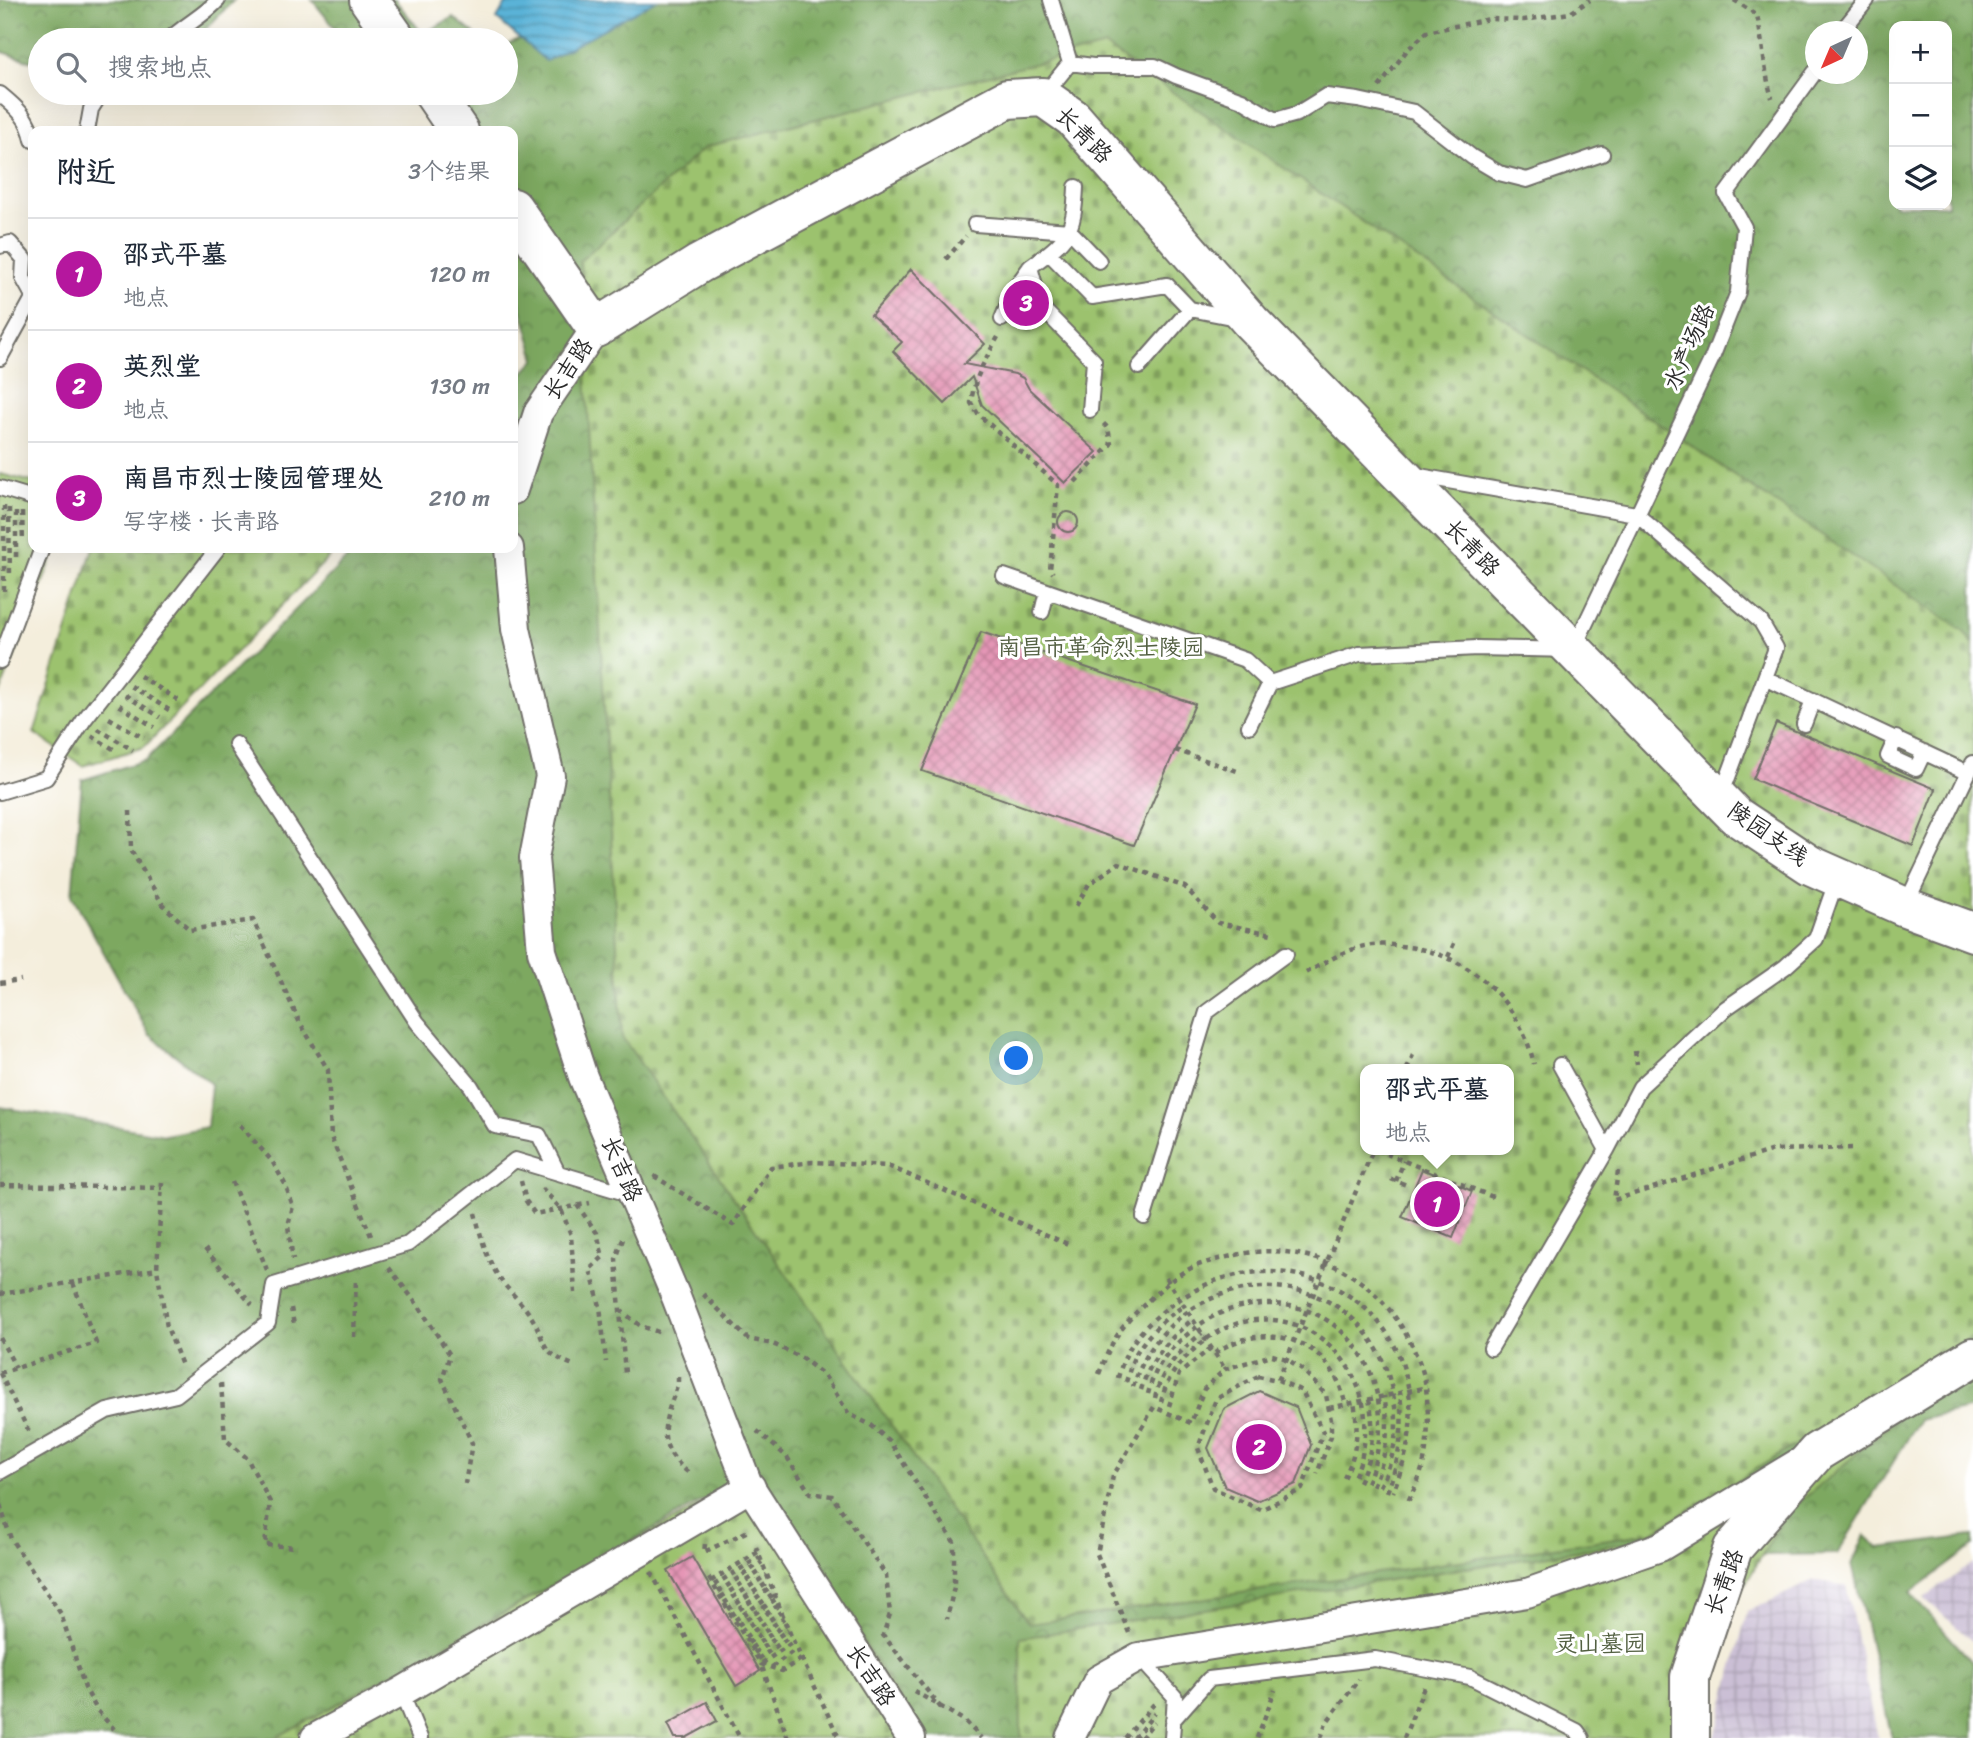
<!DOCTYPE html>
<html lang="zh">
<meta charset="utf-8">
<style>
:root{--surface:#fff;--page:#f6f6f7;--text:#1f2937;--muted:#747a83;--line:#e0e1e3;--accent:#b5179e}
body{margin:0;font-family:Sriracha,"LXGW WenKai TC",sans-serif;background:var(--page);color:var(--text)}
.controls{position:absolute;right:21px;top:21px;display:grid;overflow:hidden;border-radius:14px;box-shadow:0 7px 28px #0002}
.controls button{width:63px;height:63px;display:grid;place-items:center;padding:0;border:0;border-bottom:2px solid var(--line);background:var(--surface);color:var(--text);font:35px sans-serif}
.compass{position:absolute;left:1805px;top:21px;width:63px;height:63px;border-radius:50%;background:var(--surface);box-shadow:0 7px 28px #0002;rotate:224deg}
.you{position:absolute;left:1017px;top:1059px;width:24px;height:24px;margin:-18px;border:5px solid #fff;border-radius:50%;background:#1a73e8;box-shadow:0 0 0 10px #1a73e833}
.badge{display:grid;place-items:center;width:46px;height:46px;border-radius:50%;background:var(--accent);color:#fff;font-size:23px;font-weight:700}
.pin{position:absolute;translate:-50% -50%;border:4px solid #fff;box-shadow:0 2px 7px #0006}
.popup{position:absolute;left:1360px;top:1064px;width:154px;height:91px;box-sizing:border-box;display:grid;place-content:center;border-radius:14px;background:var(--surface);filter:drop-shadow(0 2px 5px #0005);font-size:23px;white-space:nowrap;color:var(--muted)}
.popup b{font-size:26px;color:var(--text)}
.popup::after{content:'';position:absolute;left:50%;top:100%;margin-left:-14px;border:14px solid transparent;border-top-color:var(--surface)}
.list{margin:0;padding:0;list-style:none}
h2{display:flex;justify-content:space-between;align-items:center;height:91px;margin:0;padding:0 28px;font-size:30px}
h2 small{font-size:23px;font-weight:400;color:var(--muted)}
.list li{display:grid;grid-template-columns:46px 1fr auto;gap:21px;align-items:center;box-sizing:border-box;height:112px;padding:0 28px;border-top:2px solid var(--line)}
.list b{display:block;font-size:26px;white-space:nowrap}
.list p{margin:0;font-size:23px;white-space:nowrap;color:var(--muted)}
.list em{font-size:23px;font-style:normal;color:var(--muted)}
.icon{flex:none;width:38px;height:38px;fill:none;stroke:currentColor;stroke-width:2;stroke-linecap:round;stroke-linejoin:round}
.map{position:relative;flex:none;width:1973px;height:1738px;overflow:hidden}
.search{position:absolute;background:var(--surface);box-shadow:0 7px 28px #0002;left:28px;top:28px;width:490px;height:77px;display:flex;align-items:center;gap:18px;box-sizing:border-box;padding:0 24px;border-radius:38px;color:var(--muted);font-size:26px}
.panel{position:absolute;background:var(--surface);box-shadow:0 7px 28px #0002;left:28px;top:126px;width:490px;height:427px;border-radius:14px}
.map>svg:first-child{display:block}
.industrial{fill:url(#industrial-grid)}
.forest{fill:url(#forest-crowns);stroke:#546a46;stroke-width:2;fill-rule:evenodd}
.cemetery{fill:url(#cemetery-stones);stroke:#64764c;stroke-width:2;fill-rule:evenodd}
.water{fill:url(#water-rules);stroke:#426f82;stroke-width:2}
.building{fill:url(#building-cross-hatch)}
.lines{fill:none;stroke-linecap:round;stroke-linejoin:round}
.lane-casing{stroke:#716f69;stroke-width:18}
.street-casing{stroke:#716f69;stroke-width:32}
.secondary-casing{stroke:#716f69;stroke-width:42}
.path{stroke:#716f69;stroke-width:4.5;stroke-dasharray:5 5;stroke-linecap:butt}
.lane{stroke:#fff;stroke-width:14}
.street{stroke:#fff;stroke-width:28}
.secondary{stroke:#fff;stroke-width:38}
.labels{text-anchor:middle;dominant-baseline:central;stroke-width:6;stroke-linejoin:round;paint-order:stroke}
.street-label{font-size:23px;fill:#2b2b2b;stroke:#fff}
.park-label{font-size:23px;fill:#536042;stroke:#fff}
</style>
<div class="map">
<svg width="1973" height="1738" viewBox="0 0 1973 1738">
<defs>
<pattern id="industrial-grid" width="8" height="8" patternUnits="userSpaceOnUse" patternTransform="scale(1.75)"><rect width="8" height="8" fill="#cbbfd5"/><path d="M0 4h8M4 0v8" fill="none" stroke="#aea4b7"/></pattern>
<pattern id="forest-crowns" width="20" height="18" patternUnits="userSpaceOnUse" patternTransform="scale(1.75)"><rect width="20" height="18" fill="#7da861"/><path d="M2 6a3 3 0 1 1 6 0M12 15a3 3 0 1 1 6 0" fill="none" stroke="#678950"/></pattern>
<pattern id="cemetery-stones" width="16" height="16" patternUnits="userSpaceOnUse" patternTransform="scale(1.75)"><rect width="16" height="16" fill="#9cc26e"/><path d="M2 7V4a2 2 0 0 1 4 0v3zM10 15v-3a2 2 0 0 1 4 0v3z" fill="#7f9e5b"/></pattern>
<pattern id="water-rules" width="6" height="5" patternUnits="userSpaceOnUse" patternTransform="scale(1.75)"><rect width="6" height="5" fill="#5ab3d8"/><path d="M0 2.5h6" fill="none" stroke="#4b92af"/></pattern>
<pattern id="building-cross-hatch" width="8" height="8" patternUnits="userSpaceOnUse" patternTransform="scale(1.75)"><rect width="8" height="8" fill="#e596b6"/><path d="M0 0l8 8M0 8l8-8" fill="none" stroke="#ba7b94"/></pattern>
</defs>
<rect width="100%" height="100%" fill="#fff"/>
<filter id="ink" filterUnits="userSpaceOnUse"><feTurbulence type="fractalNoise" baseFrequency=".0143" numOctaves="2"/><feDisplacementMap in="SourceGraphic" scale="14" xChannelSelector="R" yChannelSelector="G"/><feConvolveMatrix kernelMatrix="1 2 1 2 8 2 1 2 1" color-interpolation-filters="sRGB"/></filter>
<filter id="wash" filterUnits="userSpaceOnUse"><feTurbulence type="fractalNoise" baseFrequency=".00686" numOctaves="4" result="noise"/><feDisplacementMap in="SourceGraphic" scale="28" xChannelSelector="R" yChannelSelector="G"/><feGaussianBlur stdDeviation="1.57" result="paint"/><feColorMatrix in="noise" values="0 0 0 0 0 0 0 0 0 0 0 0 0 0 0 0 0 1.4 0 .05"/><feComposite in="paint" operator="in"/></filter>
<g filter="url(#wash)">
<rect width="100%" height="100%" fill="#f4eedc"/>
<path class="industrial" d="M1973 1563V1642L1924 1598Z
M1814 1580 1846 1586 1878 1738H1715L1747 1612Z"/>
<path class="forest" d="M0 0H234L195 40H40V64L0 51Z
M312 0H395L423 34 453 17 482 40H345Z
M590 0H1973V1408L1919 1420 1837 1554 1702 1556 1119 1738H859L711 1496 280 1738H0V1107L165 1135 207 1127 211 1084 149 1034 72 895 82 780 146 760 357 548H513V384L536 359 513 280V131H438L442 93H506V45L576 12ZM1894 26H1947V205H1894ZM1815 32H1857V74H1815ZM1365 1069H1509V1150H1365Z
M1865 1535 1879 1548 1973 1536V1546L1910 1593 1973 1663V1738H1892L1852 1564Z"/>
<path class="cemetery" d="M1105 46 1964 632 1973 645V1337L1651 1533 1029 1624 622 1037 580 261 705 147ZM1365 1069H1509V1150H1365Z
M0 474 33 482V548H56L0 693Z
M93 548H338L144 747 83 766 34 733Z
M1902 1415 1786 1514 1693 1674 1692 1738H1021L1020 1638 1651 1539Z
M756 1475 925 1738H275Z"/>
<path class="water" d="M508 0H656L546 61 497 19Z"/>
<g id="blocks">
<path class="building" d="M911 269 985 344 964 364 1015 374 1023 378 1029 389 1097 452 1065 483 982 405 972 377 945 404 893 351 902 342 871 315Z
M1058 522a10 10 0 1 1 20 0a10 10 0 1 1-20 0Z
M981 632 1195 704 1134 845 922 771Z
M1776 723 1936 789 1913 846 1753 779Z
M1422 1169 1472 1191 1453 1238 1402 1217Z
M1259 1391 1296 1407 1311 1445 1296 1484 1257 1501 1225 1487 1208 1448 1224 1409Z
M692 1557 760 1671 736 1686 668 1571Z
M707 1702 717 1721 686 1738H675L668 1724Z"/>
</g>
</g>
<g filter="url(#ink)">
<use href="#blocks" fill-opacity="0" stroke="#716f69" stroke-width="2"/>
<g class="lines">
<defs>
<path id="lane" d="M1841 32 1867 0
M169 40C184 25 204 16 218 0
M1070 63 1093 66H1155L1176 76 1242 100 1275 120 1297 114 1326 96 1358 100 1414 112 1472 157 1499 173 1527 180 1602 154
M0 94C17 108 29 118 33 140
M1044 95 1070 63 1051 0
M87 131 91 109 101 93
M1076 187C1074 234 1068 239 1030 267L1041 307 1094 361 1090 410
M975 224 1070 231 1099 261
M0 246 10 243 24 259 23 278 33 296
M1049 253 1092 297 1167 285 1190 309 1236 318
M1002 319 1015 288 1030 267
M0 358 33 298
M1139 367 1190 309
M1414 475 1636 514 1761 622 1776 648 1721 796
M0 488 33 498
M1004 576 1245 660 1270 683
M1042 612 1047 591
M0 661 42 548
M1765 678 1968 773
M1804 724 1813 700
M1249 726 1270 683 1359 654 1477 648 1573 650 1712 358 1738 292 1744 227 1726 194 1815 72
M1896 738 1888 756 1916 769 1924 752
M236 744 417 1022 471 1086 495 1126 539 1135 558 1173
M0 792 46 778 84 720 218 548
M1905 906 1973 763
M1607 1150 1640 1087 1726 1008 1785 967 1816 939 1837 879
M1144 1217 1207 1012 1286 954
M1491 1348 1607 1150 1560 1065
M0 1472 107 1411 176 1395 268 1323 274 1285 408 1244 515 1160 632 1195
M1139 1657 1175 1697 1172 1738
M401 1692 420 1738
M1173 1720 1209 1679 1375 1659 1470 1677 1577 1731 1582 1738"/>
<path id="street" d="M513 490 538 413 596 328
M509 548 516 629 550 776 534 858 542 951 583 1077 676 1297 747 1482 911 1738
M315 1738 401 1692 751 1487
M1070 1738 1098 1680 1139 1657 1527 1593 1660 1547 1797 1464"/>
<path id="secondary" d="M369 0 397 40
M433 93 459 131
M513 208 596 328 699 264 1007 99 1043 97 1073 118 1251 322 1736 816 1810 865 1905 907 1973 932
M1690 1738V1677L1733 1548 1817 1452 1973 1357"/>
</defs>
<use href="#lane" class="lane-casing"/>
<use href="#street" class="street-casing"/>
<use href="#secondary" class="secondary-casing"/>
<path class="path" d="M1734 0 1757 15C1763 43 1764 71 1772 98
M1379 87 1408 49 1427 32 1489 19 1524 20 1570 13 1590 0
M946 259 966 236
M998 337C986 358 974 378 971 403L978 414 1058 485 1050 570 1053 573
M1075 482 1111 444 1108 428 1103 423
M4 506V592
M9 508 10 577
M16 512V560
M22 512 23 542
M31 513 32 533
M140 676 178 700
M131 686 169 710
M125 695 160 717
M119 705 154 727
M109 718 144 738
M98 729 133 750
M92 736 115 750
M1175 750 1240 772
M130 811 131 850 163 905 190 930 253 920 299 1021 328 1070 331 1137 371 1236
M1076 906 1089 884 1119 863 1185 887 1218 923 1272 934
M1448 957 1456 939
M1306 973C1324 963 1345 950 1365 946 1379 943 1394 945 1408 947 1471 955 1520 1003 1534 1064
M0 983 21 980
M1635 1051 1637 1064
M1407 1069 1413 1055
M240 1125 272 1161 285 1184 293 1206 288 1226 293 1260
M1377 1150 1493 1197
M1618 1171 1614 1200 1773 1150 1857 1148
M654 1176 733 1225 771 1167 813 1162 888 1166 1070 1245
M1391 1179 1409 1186
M521 1181 526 1201 535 1214 590 1203
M1396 1181 1404 1161
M162 1182 157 1269 167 1327 183 1368
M232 1182 267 1270
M0 1185 162 1188
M542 1188 561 1209 571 1235 575 1293
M577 1205 597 1233 603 1257 590 1269 600 1306 606 1362
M475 1213C481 1237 487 1262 503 1283 511 1293 521 1302 528 1312 549 1341 535 1351 576 1366
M623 1239 616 1259 625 1374
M205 1249 252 1305
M389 1268 420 1308 450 1355 442 1379 472 1443 465 1484
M1166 1278 1225 1369
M0 1294 157 1269
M703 1294 748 1339 773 1344 802 1358 824 1375 849 1414 871 1425 890 1442 954 1542V1587L947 1619
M291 1308 294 1325
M620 1310 641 1326 661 1333
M354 1337 356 1278
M0 1338 16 1368
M1215 1353C1253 1326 1309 1331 1334 1374 1340 1383 1342 1394 1346 1404
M0 1373 96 1343 73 1283
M0 1373 30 1434
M1099 1374C1114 1334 1122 1326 1152 1297 1185 1267 1193 1265 1236 1255 1307 1239 1375 1275 1408 1338 1416 1353 1424 1370 1426 1388 1429 1413 1429 1448 1421 1472 1418 1482 1412 1492 1408 1502
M1258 1376 1278 1380 1302 1391 1323 1432 1302 1489 1261 1510 1213 1488 1198 1448 1216 1399Z
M678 1377V1384C664 1422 653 1444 689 1473
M1118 1378C1126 1344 1146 1323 1174 1303 1191 1292 1211 1280 1232 1276 1315 1257 1398 1306 1409 1393 1414 1429 1406 1459 1393 1492
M1278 1380 1373 1150
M1126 1382C1129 1373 1131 1363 1135 1355 1146 1336 1165 1317 1184 1306
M221 1383 225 1439 247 1458 270 1502 265 1545 297 1547
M1133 1387C1174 1256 1362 1250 1392 1390 1400 1424 1396 1458 1379 1488
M1141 1390C1150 1359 1168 1340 1193 1319
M1148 1394C1155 1366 1167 1351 1189 1333 1211 1314 1233 1306 1262 1304 1360 1300 1405 1403 1366 1485
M1155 1398C1162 1368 1179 1352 1202 1333
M1161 1402C1167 1377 1179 1362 1199 1345 1275 1280 1378 1349 1364 1444 1362 1457 1359 1469 1352 1480
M1169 1406 1179 1374 1211 1348
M1329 1408 1427 1387
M757 1431 787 1457 810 1493 832 1496 886 1575 890 1614 883 1635 941 1708
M1344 1478C1357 1453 1359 1430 1354 1402
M1359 1482C1373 1454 1375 1429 1369 1399
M1373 1486C1387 1456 1390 1428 1384 1396
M1387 1492C1400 1459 1404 1428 1400 1393
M0 1505 11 1539 61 1614 85 1688 97 1710 114 1729
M705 1544 704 1552 748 1531
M756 1547 791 1636 839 1738
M651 1572 740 1738
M709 1578 761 1664 782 1671 801 1659
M711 1581 758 1552
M714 1585 760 1557
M718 1592 762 1562
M721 1597 764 1569
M724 1603 767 1575
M728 1609 769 1582
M731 1615 772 1587
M735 1620 774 1594
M738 1625 776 1599
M741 1631 779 1605
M1129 1633 1097 1554 1113 1476 1154 1407 1191 1423 1204 1389 1225 1369 1272 1355 1287 1359 1302 1369 1326 1395 1331 1420V1436L1317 1474
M745 1637 781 1612
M748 1643 784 1618
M751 1648 786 1624
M754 1653 788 1630
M758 1659 791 1636
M772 1667 796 1649
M914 1691 965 1721 981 1738
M788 1738 761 1664 793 1642
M1125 1738 1154 1704
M1134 1738 1155 1713
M1141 1738 1154 1722
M1257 1738 1275 1690
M1321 1738 1326 1723 1359 1679
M1404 1738 1424 1687"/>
<use href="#lane" class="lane"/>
<use href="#street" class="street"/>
<use href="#secondary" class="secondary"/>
</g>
</g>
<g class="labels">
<g class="street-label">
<text transform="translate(1084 135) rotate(45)">长青路</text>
<text transform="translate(1689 347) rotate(-66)">水产场路</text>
<text transform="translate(568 369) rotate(-56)">长吉路</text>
<text transform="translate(1472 548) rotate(46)">长青路</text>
<text transform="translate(1768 834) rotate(35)">陵园支线</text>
<text transform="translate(622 1169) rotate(67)">长吉路</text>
<text transform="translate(1724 1582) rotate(-69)">长青路</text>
<text transform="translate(871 1675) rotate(57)">长吉路</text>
</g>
<g class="park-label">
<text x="1101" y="647">南昌市革命烈士陵园</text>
<text x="1600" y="1643">灵山墓园</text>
</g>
</g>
</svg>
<div class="controls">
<button>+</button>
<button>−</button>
<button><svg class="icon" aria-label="layers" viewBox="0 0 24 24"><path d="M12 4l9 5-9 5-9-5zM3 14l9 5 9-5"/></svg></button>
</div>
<svg class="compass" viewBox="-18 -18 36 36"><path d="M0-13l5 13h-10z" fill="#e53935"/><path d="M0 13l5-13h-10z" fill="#747a83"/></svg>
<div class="you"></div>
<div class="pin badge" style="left:1437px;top:1204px">1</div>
<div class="popup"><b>邵式平墓</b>地点</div>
<div class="pin badge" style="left:1259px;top:1447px">2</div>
<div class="pin badge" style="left:1026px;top:303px">3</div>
<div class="search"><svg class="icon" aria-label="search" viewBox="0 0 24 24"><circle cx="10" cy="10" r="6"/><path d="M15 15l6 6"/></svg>搜索地点</div>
<section class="panel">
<h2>附近<small>3个结果</small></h2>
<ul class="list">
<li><span class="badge">1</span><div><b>邵式平墓</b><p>地点</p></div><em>120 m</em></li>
<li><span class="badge">2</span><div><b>英烈堂</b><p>地点</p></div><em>130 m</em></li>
<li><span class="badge">3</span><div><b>南昌市烈士陵园管理处</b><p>写字楼 · 长青路</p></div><em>210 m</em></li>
</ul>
</section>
</div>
